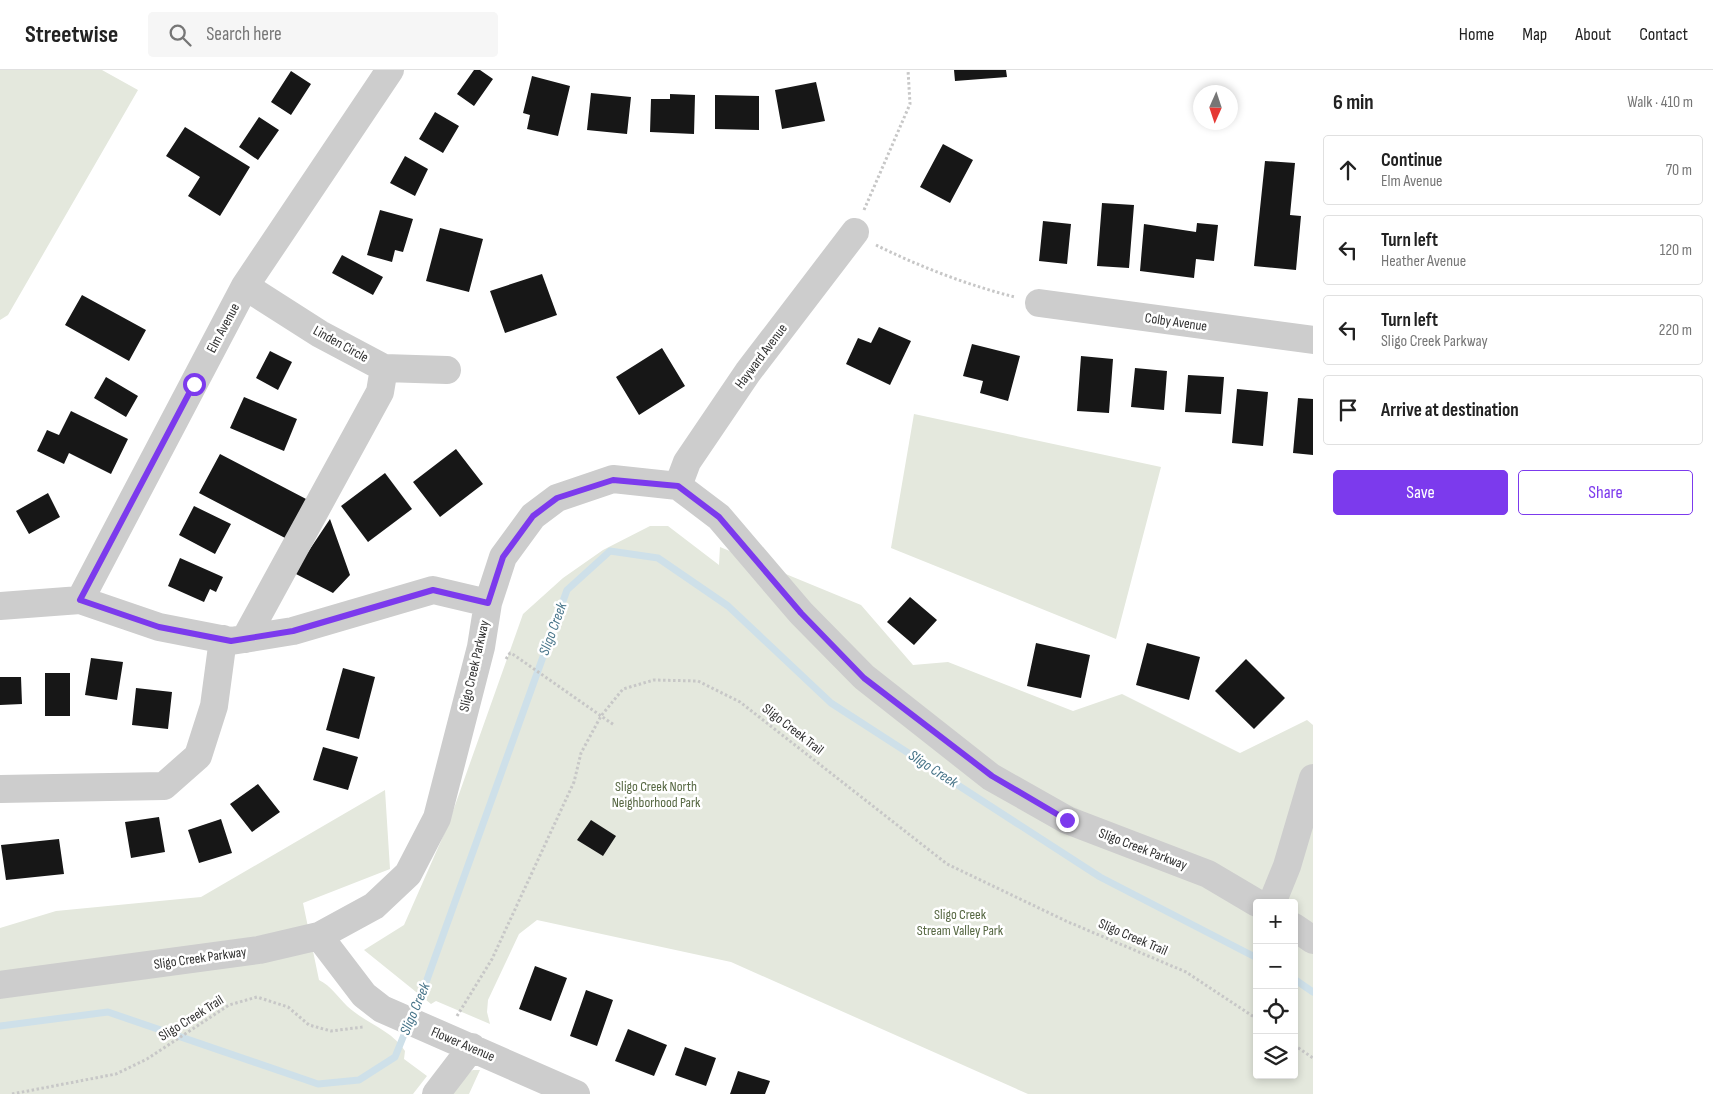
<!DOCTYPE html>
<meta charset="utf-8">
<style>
:root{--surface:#fff;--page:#f6f6f6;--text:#222;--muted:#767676;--line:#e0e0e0;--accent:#7c3aed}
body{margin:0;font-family:"Sofia Sans Condensed",sans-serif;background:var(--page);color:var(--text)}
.controls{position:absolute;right:15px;bottom:15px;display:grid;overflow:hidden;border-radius:5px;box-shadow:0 2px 8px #0003}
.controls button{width:45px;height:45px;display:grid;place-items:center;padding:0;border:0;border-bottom:1px solid var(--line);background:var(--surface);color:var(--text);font:25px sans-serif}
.compass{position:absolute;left:1193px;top:15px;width:45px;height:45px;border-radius:50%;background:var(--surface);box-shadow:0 2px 8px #0003;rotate:183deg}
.stop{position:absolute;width:15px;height:15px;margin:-11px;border:4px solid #7c3aed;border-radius:50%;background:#fff}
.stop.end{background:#7c3aed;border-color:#fff;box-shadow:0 1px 5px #0008}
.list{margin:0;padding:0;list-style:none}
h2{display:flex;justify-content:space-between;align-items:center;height:65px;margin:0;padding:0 20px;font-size:21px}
h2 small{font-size:16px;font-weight:400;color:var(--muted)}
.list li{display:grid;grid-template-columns:32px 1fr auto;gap:15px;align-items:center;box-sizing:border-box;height:70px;margin:0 10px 10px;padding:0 10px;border:1px solid var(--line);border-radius:5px}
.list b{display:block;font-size:19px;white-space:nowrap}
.list p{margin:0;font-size:16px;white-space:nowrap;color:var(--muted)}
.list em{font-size:16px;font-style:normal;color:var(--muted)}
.actions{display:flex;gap:10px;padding:15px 20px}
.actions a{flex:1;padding:11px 0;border:1px solid var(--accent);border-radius:5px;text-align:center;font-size:18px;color:var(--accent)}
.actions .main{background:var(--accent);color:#fff}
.icon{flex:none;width:28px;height:28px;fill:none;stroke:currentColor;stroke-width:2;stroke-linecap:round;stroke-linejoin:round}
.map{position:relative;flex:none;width:1313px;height:1024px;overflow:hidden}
header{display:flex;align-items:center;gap:30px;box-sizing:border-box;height:70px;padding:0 25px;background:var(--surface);border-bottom:1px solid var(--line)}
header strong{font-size:24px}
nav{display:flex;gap:28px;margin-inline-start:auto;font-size:18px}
.search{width:350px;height:45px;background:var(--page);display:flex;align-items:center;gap:12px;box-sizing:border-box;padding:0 18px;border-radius:5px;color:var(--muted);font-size:19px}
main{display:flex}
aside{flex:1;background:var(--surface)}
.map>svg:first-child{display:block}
.green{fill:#e4e8dd;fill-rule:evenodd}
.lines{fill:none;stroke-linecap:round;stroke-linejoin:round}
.stream{stroke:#cee0e9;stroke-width:7}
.building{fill:#171717}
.path{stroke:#c7c7c7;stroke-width:3;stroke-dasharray:2.5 2.5;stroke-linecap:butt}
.minor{stroke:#cdcdcd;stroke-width:28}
.route{stroke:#7c3aed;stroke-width:6}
.labels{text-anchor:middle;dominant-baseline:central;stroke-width:5;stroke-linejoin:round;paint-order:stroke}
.street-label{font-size:14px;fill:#303030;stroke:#fff}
.park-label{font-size:14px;fill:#566742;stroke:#fff}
.water-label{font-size:15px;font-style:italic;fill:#477489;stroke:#fff}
</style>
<header>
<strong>Streetwise</strong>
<div class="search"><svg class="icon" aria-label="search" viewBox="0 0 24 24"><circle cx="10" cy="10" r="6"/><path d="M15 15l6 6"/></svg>Search here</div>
<nav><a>Home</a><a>Map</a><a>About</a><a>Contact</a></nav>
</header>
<main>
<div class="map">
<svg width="1313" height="1024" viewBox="0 0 1313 1024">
<rect width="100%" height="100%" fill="#fff"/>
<path class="green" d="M0 0H102L138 20 8 245 0 250Z
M914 344 1161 397 1116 569 891 478Z
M650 456H668L719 495 720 477 861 535 913 595 948 592 1073 641 1122 624 1240 683 1307 650 1313 655V1024H1028L731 892 537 850 519 864 488 930 487 942 490 954 436 931 431 934 364 880 404 855 448 755 523 544 563 508 603 480ZM1257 833H1294V1005H1257Z
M385 720 390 799 303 833 319 910C331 916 338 927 347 936 365 953 392 960 405 981L404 989 427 1006 413 1024H0V858L56 841 201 827Z
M473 1000H480L469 1024H453L464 1006Z"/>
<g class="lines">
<path class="stream" d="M1294 909 1313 922
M412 945 424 918 567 520 610 481 658 488 728 536 831 633 1100 807 1257 888
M0 956 108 942 318 1014 359 1010 395 987 408 955"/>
</g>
<path class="building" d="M474 0H480L493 9 474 36 457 24Z
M954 0H1006L1007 7 955 11Z
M291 1 311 14 291 45 271 32Z
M532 6 570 16 558 66 527 59 530 45 523 43Z
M816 12 825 51 782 59 775 20Z
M591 23 631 27 627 64 587 60Z
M670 24 695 25 694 64 650 62 651 29H670Z
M715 25 759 26V60L715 59Z
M435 42 459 56 443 83 419 69Z
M259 47 279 60 258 90 239 77Z
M185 57 250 97 220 146 188 126 200 107 166 86Z
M943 74 973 90 950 133 920 117Z
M405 86 428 99 415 126 390 113Z
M1265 91 1295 93 1290 145 1301 146 1296 200 1254 196Z
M1102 133 1134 135 1129 198 1097 196Z
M380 140 413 149 403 182 395 180 392 192 367 185Z
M1043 151 1071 154 1067 194 1039 191Z
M1197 153 1218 155 1214 191 1196 189 1194 208 1140 201 1144 154 1196 162Z
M440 158 483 169 469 222 426 211Z
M342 185 383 207 373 225 332 203Z
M542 204 557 245 505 263 490 221Z
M82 225 146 260 129 291 65 255Z
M879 257 911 271 890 315 846 294 858 268 871 273Z
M972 274 1020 286 1008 331 980 323 983 311 963 306Z
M662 278 685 316 639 345 616 307Z
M270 281 292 292 278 320 256 308Z
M1081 286 1113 289 1109 343 1077 341Z
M1135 298 1167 301 1164 340 1131 337Z
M1188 305 1224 307 1221 344 1185 342Z
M106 307 138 326 126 347 94 328Z
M1237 319 1268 322 1263 376 1232 373Z
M244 327 297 349 284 381 230 358Z
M1298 328 1313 329V385L1293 383Z
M71 341 128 369 111 404 69 383 64 394 37 381 47 360 59 365Z
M456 379 483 414 440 447 413 412Z
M220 384 308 430 287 469 199 423Z
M385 403 412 439 368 472 341 436Z
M48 423 60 447 29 464 16 441Z
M194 436 231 454 215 484 179 465Z
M330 449 350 505 333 523 294 503Z
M180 488 223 507 216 522 210 519 204 532 168 516Z
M910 527 937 550 914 575 887 552Z
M1036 573 1090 585 1081 628 1027 616Z
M1147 573 1200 587 1189 630 1136 615Z
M91 588 123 592 117 630 85 625Z
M1246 589 1285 628 1254 659 1215 621Z
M343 598 375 607 359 669 326 660Z
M45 603H70V646H45Z
M0 607H21L22 634 0 635Z
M136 618 172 622 168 659 132 655Z
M323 677 358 687 348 720 313 710Z
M258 714 280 742 252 762 230 734Z
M159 747 165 782 131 788 125 752Z
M221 749 232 783 199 793 188 760Z
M591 750 616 766 603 786 577 770Z
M59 769 64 804 6 810 1 775Z
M535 896 567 908 551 951 519 939Z
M586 920 613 930 597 976 570 966Z
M628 959 667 975 654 1006 615 991Z
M685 977 716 988 706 1016 675 1005Z
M738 1001 770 1011 765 1024H730Z"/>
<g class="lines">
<path class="path" d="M864 140 910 34 908 0
M876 175C918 196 970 216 1015 227
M506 589 510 583 514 585 614 655
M457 946 492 889 574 712 581 683 601 646 623 619 654 610 698 611 740 632 947 794 1066 851 1186 902 1257 949
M1294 975 1313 988
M12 1024 116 1004 147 989 229 935 257 927 288 937 309 955 331 961 363 957"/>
<path class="minor" d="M245 216 320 264 384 298 447 300
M1039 233 1313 270
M678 416 687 392 748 302 855 162
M80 530 245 216 390 0
M0 536 80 530 159 557 231 571 293 561 433 520 488 533
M245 569 380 322 384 298
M0 719 164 716 198 686 214 636 223 569
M1272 833 1287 796 1313 708
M1294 857 1313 870
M319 866 364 925 382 939 576 1024
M0 915 259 880 319 866 374 836 408 804 437 748 481 577 488 533 503 487 533 446 557 428 613 409 678 416 719 447 801 543 864 607 991 707 1067 750 1208 804 1257 833
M436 1024 472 977"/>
</g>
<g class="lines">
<path class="route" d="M194 314 80 530 159 557 231 571 293 561 433 520 488 533 503 487 533 446 557 428 613 410 678 416 719 447 801 543 864 608 992 706 1067 750"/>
</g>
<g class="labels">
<g class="street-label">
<text transform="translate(1176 252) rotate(8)">Colby Avenue</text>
<text transform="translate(223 258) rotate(-62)">Elm Avenue</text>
<text transform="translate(341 274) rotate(29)">Linden Circle</text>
<text transform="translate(761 286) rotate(-53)">Hayward Avenue</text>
<text transform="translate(474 596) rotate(-77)">Sligo Creek Parkway</text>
<text transform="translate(793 659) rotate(38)">Sligo Creek Trail</text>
<text transform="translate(1143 779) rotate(21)">Sligo Creek Parkway</text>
<text transform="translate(1133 867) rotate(23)">Sligo Creek Trail</text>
<text transform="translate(200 888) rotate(-8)">Sligo Creek Parkway</text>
<text transform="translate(191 948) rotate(-32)">Sligo Creek Trail</text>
<text transform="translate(463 974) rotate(23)">Flower Avenue</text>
</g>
<g class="park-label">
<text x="656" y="716">Sligo Creek North<tspan x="656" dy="16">Neighborhood Park</tspan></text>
<text x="960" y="844">Sligo Creek<tspan x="960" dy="16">Stream Valley Park</tspan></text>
</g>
<g class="water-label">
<text transform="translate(553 559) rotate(-70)">Sligo Creek</text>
<text transform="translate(933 699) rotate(33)">Sligo Creek</text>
<text transform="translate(415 939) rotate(-67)">Sligo Creek</text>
</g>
</g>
</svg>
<div class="controls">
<button>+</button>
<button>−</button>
<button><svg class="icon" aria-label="locate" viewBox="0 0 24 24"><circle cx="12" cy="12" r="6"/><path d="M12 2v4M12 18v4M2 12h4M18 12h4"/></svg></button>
<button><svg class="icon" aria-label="layers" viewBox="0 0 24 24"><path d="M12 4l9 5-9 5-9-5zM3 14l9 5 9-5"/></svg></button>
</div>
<svg class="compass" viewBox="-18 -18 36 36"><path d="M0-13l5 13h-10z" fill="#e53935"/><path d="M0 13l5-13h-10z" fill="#767676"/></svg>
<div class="stop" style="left:194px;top:314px"></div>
<div class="stop end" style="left:1067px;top:750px"></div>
</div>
<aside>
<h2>6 min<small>Walk · 410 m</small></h2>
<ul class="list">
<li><svg class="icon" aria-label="ahead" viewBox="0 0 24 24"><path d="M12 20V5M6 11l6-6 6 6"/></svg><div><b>Continue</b><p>Elm Avenue</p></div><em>70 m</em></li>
<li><svg class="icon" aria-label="left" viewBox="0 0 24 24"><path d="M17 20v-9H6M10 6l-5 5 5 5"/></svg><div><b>Turn left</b><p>Heather Avenue</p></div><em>120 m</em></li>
<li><svg class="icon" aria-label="left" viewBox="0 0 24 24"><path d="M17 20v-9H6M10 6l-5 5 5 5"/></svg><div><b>Turn left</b><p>Sligo Creek Parkway</p></div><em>220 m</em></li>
<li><svg class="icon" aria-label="arrive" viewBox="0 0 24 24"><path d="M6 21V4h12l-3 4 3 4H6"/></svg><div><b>Arrive at destination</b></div></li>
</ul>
<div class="actions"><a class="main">Save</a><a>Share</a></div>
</aside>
</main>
